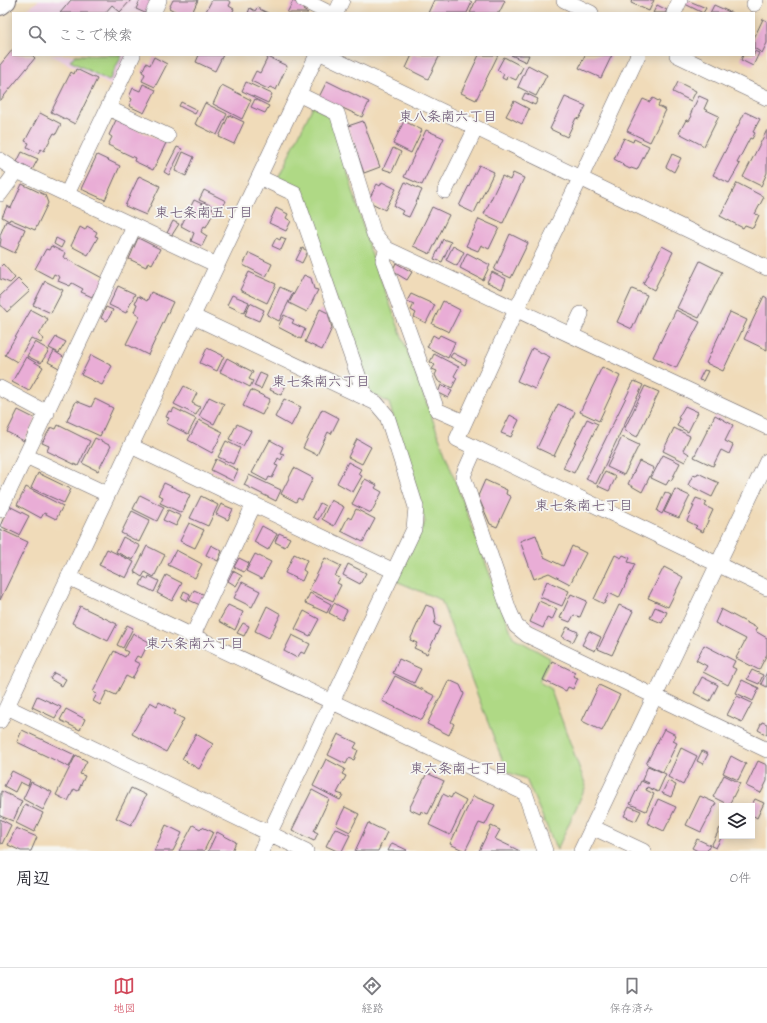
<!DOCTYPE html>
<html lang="ja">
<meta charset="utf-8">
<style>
:root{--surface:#fff;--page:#f7f7f7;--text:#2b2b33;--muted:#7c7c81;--line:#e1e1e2;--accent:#d1495b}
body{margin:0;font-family:"Architects Daughter","Klee One",sans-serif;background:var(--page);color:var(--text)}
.controls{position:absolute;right:12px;bottom:12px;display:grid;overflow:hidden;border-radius:0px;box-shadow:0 2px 10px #0003}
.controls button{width:36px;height:36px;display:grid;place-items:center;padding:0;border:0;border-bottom:1px solid var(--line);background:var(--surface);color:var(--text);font:20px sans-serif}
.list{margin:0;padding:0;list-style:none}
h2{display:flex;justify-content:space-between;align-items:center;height:52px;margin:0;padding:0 16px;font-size:17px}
h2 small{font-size:13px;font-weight:400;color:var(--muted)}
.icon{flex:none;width:22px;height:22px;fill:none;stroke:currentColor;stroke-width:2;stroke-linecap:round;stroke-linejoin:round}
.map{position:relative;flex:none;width:767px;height:851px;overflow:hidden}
.search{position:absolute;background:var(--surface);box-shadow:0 2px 10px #0003;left:12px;right:12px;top:12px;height:44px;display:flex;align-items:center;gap:10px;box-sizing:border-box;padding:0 14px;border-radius:0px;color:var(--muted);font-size:15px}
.sheet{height:116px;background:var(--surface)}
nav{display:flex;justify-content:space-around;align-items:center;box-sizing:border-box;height:56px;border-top:1px solid var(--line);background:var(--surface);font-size:11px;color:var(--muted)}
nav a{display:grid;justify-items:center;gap:2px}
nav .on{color:var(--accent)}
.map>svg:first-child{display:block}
.built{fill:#efd0e6}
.green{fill:#afd985;stroke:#687e60}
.building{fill:#e9add6}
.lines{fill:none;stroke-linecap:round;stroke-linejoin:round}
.minor-casing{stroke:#6a6367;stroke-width:16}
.highway-casing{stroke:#6a6367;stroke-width:24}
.minor{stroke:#fff;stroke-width:15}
.highway{stroke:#fff;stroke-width:22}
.labels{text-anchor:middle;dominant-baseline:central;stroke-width:3.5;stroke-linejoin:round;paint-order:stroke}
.neighbourhood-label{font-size:14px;fill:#685371;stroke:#f6f6f2}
</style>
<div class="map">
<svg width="767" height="851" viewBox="0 0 767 851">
<rect width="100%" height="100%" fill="#f6f6f2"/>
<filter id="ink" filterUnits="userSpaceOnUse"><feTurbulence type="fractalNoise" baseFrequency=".025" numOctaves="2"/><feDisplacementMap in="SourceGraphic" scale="8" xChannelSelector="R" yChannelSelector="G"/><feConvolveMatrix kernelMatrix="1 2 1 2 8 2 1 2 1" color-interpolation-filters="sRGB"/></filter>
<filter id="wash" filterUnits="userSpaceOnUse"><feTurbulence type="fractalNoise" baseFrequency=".012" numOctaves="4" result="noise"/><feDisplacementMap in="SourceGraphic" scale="16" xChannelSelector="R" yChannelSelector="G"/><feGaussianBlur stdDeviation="0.9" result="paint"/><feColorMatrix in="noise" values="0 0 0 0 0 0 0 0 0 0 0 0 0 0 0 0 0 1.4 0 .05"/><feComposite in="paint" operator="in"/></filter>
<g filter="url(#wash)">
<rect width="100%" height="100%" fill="#f0dbb9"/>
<path class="built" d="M39 0H155L148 13H23Z
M50 55H127L112 86Z"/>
<path class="green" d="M75 55H122L109 81 70 61Z
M313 106 332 118 370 250 513 637 550 658 539 682 550 688 586 786 557 850 526 779 507 772 441 600 396 581 425 522 389 403 369 392 298 191 277 180Z"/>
<g id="blocks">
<path class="building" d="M71 0H131L120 12 112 5 105 13H60Z
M140 0H146L151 2 145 13 136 9Z
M173 0H198L192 13H178L169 8Z
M212 0H227L231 2 229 6 234 9 232 13H205Z
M434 0H468L472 2 467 13H428Z
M476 0H504L505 1 499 13H470Z
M632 0H654L649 11 631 3Z
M687 0 706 8 703 13 685 4Z
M293 1 305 7 303 10 308 13H287Z
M657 5 667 10 665 13H653Z
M714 5 732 13H710Z
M250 8 255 11 257 8 268 13H248Z
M763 19 767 21V43L762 53 754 48V38Z
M13 49V55H32L35 58 0 101V65Z
M754 51 759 53 753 66 741 60 743 55H754Z
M199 55H223L215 71 196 62Z
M412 55H440L428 79 406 68Z
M479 55H498L476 100 461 93Z
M511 55H529L526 62Z
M585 55H612L601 78 579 68Z
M154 57 167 64 155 87 142 81 145 74 142 72 146 63 150 65Z
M268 57 287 66 276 90 270 87 268 89 251 81 256 71 260 73Z
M504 57 523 67 516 80 507 76 506 80 502 78 504 74 497 70Z
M528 65 547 75 536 96 518 87Z
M76 69 97 79 75 124 51 112 71 72 74 74Z
M327 81 369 102 362 117 319 97Z
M246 82 272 94 268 103 242 91Z
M678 82 696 91 691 101 673 92Z
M143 84 156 90 144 113 129 106 132 99 129 97 133 88 140 91Z
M222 85 251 100 242 119 213 104Z
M525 93 538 99 535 105 522 99Z
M699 96 708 100 704 109 719 116 704 146 679 133 686 120 689 121 692 116 690 115Z
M565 97 586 106 579 119 576 118 567 137 550 129Z
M653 98 660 102 658 106 666 110 650 142 627 131 643 99 650 102Z
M255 99 269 106 265 113 251 107Z
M514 101 529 109 522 124 506 116Z
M181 102 197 110 195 114 179 106Z
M205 103 227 114 217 135 195 124Z
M745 112 760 119 753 132 755 133 752 139 750 138 737 163 740 164 729 183 713 175Z
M40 113 61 124 56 134 54 133 44 151 41 149 38 153 27 147 29 143 25 141Z
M229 115 244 122 234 144 219 137Z
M116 120 166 143 153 170 134 161 135 158 108 145 112 137 109 135Z
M363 121 380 167 364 173 348 126Z
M404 121 422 130 411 153 393 144Z
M426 130 444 138 422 185 404 177Z
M767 130V173L761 186 743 177Z
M624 138 633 142 634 139 649 146 637 170 631 168 630 169 622 165 623 164 614 159Z
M177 147 182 149 169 175 164 172Z
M393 148 401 152 392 172 383 169Z
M22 152 38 159 32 170 17 162Z
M183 152 194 157 186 176 175 171Z
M672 154 681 158 674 172 666 167Z
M97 155 120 166 105 200 81 189Z
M479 165 494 172 474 213 459 206Z
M513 173 524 178 503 223 484 214 502 176 510 180Z
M139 176 160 186 146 215 125 206Z
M382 182 396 189 385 210 368 201 377 184 380 186Z
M405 182 422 190 409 217 401 214 403 211 394 206Z
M737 183 764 197 755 214 759 215 753 228 745 225 743 228 720 216Z
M22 184 45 195 48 203 35 230 10 219 9 221 2 217 7 206 11 208Z
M204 190 226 201 221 210 199 200Z
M194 200 215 210 206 227 204 226 201 232 207 236 202 246 191 241 194 233 181 226Z
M432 207 449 215 430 254 413 246Z
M276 208 288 214 286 218 291 221 286 231 269 223Z
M479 219 499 228 489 249 481 245 478 251 466 246Z
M6 221 25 229 15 253 0 246 1 239 0 238V235Z
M173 221 179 224 172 235 167 233Z
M87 226 97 232 95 236 98 237 88 255 71 246 80 227 85 230Z
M510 234 528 243 511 278 494 270Z
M281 237 286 239 281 250 272 246 276 238 280 240Z
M56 238 64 242 61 248 54 244Z
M138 238 160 249 152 264 148 262 146 267 129 259Z
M443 239 451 242 442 262 434 259Z
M51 246 65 253 63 257 106 280 99 295 94 293 92 297 81 292 83 289 72 283 70 286 58 281 60 277 54 274 52 278 35 269 46 249 49 250Z
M453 246 464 252 457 266 446 260Z
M662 246 673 252 654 290 643 284Z
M302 248 308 251 302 263 296 260Z
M249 253 272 264 266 277 243 265Z
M467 253 490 265 483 280 460 268Z
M700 261 722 272 699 318 677 308Z
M396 263 412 272 407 280 392 271Z
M3 264 15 278 10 283 0 279V267Z
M249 272 276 284 267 303 240 290Z
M492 272 506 279 502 289 487 282Z
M304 275 311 278 314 289 318 290 307 312 289 303Z
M18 279 30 291 7 312 0 304V296Z
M45 281 63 290 51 313 33 305Z
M118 286 135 294 126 313 109 305Z
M280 287 293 293 279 321 267 315Z
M632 289 647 295 632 329 617 322Z
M151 292 173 302 148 355 126 344 140 316 134 312 137 304 135 303 138 296 147 301Z
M411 294 435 305 426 323 414 317 416 313 411 310 414 304 407 301Z
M232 295 249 302 244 313 227 305Z
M764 296 767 298V350L744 339Z
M443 301 460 310 449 332 432 324Z
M250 303 264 310 259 321 245 315Z
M106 307 113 310 107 321 101 318Z
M320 309 328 313 332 328 322 350 305 342Z
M31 310 48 319 39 335 44 339 41 343 31 338 17 362 5 355Z
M676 310 700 322 676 368 653 357Z
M730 312 747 320 723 371 706 363Z
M284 315 294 320 292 323 305 329 301 339 278 327Z
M433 335 438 338 440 335 455 342 448 358 427 347Z
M56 337 66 342 59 353 49 348Z
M35 342 49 350 41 363 27 356Z
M207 348 224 356 217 371 200 363Z
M532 348 550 357 535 389 517 381Z
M54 351 65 358 59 368 48 362Z
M453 353 467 360 465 365 450 357Z
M434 354 459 367 454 376 457 378 452 388 438 381 435 375 437 371 432 369 435 365 430 362Z
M91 355 112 366 102 385 81 375Z
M26 357 43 367 29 391 12 382Z
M227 358 253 372 249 379 253 381 250 387 220 372Z
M602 367 620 376 599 421 580 412Z
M704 370 708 371 703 381 699 380Z
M260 373 267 376 261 389 254 386Z
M275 380 286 385 281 395 270 390Z
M634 381 643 385 596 484 586 479Z
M441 385 452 391 448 398 438 393Z
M184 386 197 393 192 403 200 407 196 415 174 404Z
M645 386 659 392 637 437 624 430Z
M251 390 270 399 262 415 243 406Z
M209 397 224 404 214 424 199 416Z
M95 399 113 408 100 436 67 421 76 401 91 407Z
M284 399 301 407 291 426 275 417Z
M558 404 575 412 554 456 537 448Z
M685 406 698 412 688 432 677 426 680 419 678 418Z
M174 408 196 419 188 434 166 423 169 418 166 417 169 411 172 412Z
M322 409 339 418 331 434 328 432 317 455 303 448Z
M18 410 36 419 24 441 7 432Z
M510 415 519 420 511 437 501 433Z
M715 415 733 425 725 441 733 445 729 454 721 450 713 466 694 457Z
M587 419 598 424 574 473 563 468Z
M199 420 223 432 212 453 188 440Z
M237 424 251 431 243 446 229 439Z
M58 425 90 441 78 466 47 451 49 446 42 443 51 427 56 429Z
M674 428 690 436 683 450 689 454 685 462 663 451Z
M622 437 639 445 624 475 607 467Z
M95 438 111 446 98 471 82 463Z
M357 439 371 447 362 464 348 457Z
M270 440 283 447 280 453 284 454 281 460 278 458 275 465 278 466 272 478 269 477 267 481 252 473Z
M226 441 240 448 233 464 218 457Z
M663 455 680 463 671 481 669 480 666 485 651 478Z
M216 459 238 470 233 481 211 470Z
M639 461 654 468 642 492 628 484Z
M348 462 361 469 358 474 362 476 353 492 337 483Z
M294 468 313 478 302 500 298 498 296 502 281 494Z
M605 472 616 477 609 491 598 486Z
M38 473 71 489 64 503 31 488Z
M698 473 719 483 712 497 688 485 693 475 696 476Z
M249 475 281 490 276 501 244 485Z
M365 479 377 485 375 488 382 492 371 513 352 504Z
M485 480 507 490 506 494 511 497 497 527 490 524 478 496Z
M164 483 190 495 182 513 160 503 163 497 158 495Z
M26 487 63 506 56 519 44 513 41 518 17 505Z
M675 489 690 496 679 518 664 512Z
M665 492 671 495 662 514 657 511Z
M140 495 164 507 157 521 133 509Z
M201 496 218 505 208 526 190 518Z
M696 498 707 502 705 506 713 510 703 532 695 528 697 526 687 521 694 506H692Z
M331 500 344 507 334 526 322 519Z
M320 503 325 506 318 520 313 517Z
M221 504 233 509 228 520 216 514Z
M9 506 29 516 19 535 0 526Z
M356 509 375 519 363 542 341 531 348 517 351 519Z
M168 510 181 516 176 526 163 520Z
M132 511 150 520 139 542 121 533Z
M189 523 204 530 195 548 180 541Z
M262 526 277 534 268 550 254 542Z
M0 529 28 542 0 600Z
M279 533 290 538 285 547 275 542Z
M536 535 544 557 563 566 572 546 586 553 570 584 549 573 534 579 520 541Z
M123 537 140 546 133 560 116 552Z
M211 545 222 551 218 561 206 555Z
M147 546 165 555 154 577 145 572 142 577 134 572Z
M107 549 134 562 126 578 99 565Z
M176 550 202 564 195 578 168 565Z
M255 554 271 562 262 579 246 571Z
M294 554 307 560 303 570 306 572 302 581 285 573Z
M615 555 621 558 623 555 630 558 628 562 635 564 619 598 609 593 604 604 594 599Z
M239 558 249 563 244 572 234 567Z
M325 558 341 566 335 576 340 578 337 583 341 585 333 601 309 590Z
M348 564 366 573 360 584 343 575Z
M664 567 683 577 668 607 648 598Z
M233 571 242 576 236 586 228 581Z
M166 575 182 583 172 601 157 593Z
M149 576 159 581 154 592 140 585 144 577 148 579Z
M547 581 569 591 562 606 540 597Z
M242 582 260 591 252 607 234 598Z
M194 590 205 595 200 605 189 600Z
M184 591 190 594 187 601 181 598Z
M310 593 331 604 327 613 305 603Z
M571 594 587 601 580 617 574 615 570 622 560 618Z
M539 601 557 609 552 620 547 618 543 628 530 622Z
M334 603 347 610 342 620 329 613Z
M228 605 243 612 235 630 219 621Z
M426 605 434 608 436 619 434 624 440 627 427 654 414 648 417 643 410 640Z
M619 605 633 611 612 655 598 649Z
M80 606 117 624 108 641 72 623Z
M267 606 281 614 269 638 255 631Z
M655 607 667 612 662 623 650 618Z
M721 609 757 628 755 631 767 638V654L759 670 736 658 746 639 715 623Z
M304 611 319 619 310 636 295 629Z
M243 623 249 626 244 636 237 633Z
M127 625 133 628 123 648 117 645Z
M567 627 578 632 573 642 562 637Z
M589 631 601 637 595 651 582 645Z
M133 633 149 642 141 658 137 656 134 661 140 664 132 679 126 676 116 695 107 691 100 705 93 701 97 694 93 692 114 651 125 657 128 652 124 650Z
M292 635 310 644 305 654 301 652 297 658 284 651Z
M704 645 735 661 732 667 736 669 728 685 703 672 707 666 696 660Z
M399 659 421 669 414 683 393 673Z
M552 661 575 672 573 676 578 678 573 689 568 687 566 691 543 680Z
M752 670 763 675 759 684 747 679Z
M767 672V687L761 684Z
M54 673 66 679 62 686 50 679Z
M395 676 435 696 422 720 382 701Z
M702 677 718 685 710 701 694 693Z
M449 680 460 685 464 694 451 722 454 724 449 735 427 724Z
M742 680 759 688 753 701 736 693Z
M599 685 620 695 602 731 582 721Z
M37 696 61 707 55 718 32 707Z
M737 696 752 703 742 722 727 715Z
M150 702 157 706 159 702 176 711 174 714 184 719 166 752 132 734Z
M66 709 85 719 80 730 60 720Z
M762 722 767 724V735L758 730Z
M664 729 676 735 673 741 677 743 663 772 646 764Z
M22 730 75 755 69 767 17 742Z
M196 734 213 744 199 769 182 759Z
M338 734 357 743 354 748 358 750 354 760 349 758 346 764 328 755Z
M681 748 697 756 683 785 668 777Z
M702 751 708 754 703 764 697 761Z
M76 755 87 761 80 774 85 776 78 791 74 789 68 801 56 795Z
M731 756 746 764 738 780 723 773Z
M326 759 345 769 342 774 346 776 337 793 343 795 340 800 313 786Z
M758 761 767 765V781L761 793 746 786Z
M648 766 666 774 658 792 647 787 646 790 654 794 646 811 630 804 641 781 648 784 649 783 642 780Z
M12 771 30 780 28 786 20 782 15 792 4 786Z
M427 773 444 781 428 814 421 811 420 814 409 809Z
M724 775 740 783 729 805 713 797Z
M668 781 676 785 671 797 662 793Z
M31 782 52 792 43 810 23 799Z
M131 788 146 795 131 825 116 818Z
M312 790 329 799 314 831 318 833 314 841 292 830Z
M1 791 22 801 13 821 0 816Z
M443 794 451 798 453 794 466 801 450 835 429 825Z
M473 796 495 805 485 825 479 823 465 851 450 844Z
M700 796 716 803 701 832 686 825Z
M658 799 676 807 664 831 647 823Z
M755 799 764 803 757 818 752 815 751 806Z
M25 804 43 813 34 832 16 823Z
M629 806 641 811 636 821 624 816Z
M345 807 359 814 350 832 336 825Z
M0 819 11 825 2 844 0 843Z
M368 823 387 832 378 851H355Z
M166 825 182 833 173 851H154Z
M193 825 200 829 202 827 213 832 204 851H179Z
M491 826 500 830 495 839 520 851H479Z
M16 828 37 837 31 851H21L8 845Z
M335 828 350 835 342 851H337L326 846Z
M720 828 722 829V836L716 848 711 846Z
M217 832 236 842 232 851H208Z
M697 839 710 845 707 851H698L692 848Z
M392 843 407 850 406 851H388Z"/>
</g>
</g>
<g filter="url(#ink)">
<use href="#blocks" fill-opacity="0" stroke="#6a6367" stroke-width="1"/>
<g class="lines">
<defs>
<path id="minor" d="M303 0 329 13
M564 0 591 13
M754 4 756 0
M153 13 159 0
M336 13 342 0
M674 13 680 0
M325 55 767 268
M638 55 580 179 516 310 457 439 767 588
M677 55 767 98
M298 94 337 113 374 234 387 249 767 427
M108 108 168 136
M0 160 17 171 217 265
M259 177 295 194 366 398
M445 191 476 128
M0 194 17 171
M67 194 133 55
M387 249 383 260 437 410 464 422
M192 316 376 403 387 416 416 507 414 529 261 851
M571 335 581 314
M0 388 47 413
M131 446 394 571
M475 449 463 476 509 610 516 626 527 635 767 750
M26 456 107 494
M0 510 134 227
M68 577 525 793 545 851
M192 637 254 504
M7 707 306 851
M0 721 317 55
M592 827 643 851
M581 851 767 461"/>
<path id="highway" d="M0 4 5 0"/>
</defs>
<use href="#minor" class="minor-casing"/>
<use href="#highway" class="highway-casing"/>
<use href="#minor" class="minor"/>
<use href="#highway" class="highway"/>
</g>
</g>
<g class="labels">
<g class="neighbourhood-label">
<text x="448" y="117">東八条南六丁目</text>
<text x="204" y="213">東七条南五丁目</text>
<text x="321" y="382">東七条南六丁目</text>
<text x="584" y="506">東七条南七丁目</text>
<text x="195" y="644">東六条南六丁目</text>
<text x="459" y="769">東六条南七丁目</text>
</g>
</g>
</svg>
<div class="controls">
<button><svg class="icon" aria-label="layers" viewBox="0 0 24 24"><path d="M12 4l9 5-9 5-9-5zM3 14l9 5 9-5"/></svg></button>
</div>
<div class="search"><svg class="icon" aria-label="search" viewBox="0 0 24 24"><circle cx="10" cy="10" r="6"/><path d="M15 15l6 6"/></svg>ここで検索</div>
</div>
<section class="sheet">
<h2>周辺<small>0件</small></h2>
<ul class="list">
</ul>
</section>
<nav>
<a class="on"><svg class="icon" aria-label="map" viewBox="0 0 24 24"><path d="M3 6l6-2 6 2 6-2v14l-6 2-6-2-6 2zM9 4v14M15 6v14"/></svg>地図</a>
<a><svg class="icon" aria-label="directions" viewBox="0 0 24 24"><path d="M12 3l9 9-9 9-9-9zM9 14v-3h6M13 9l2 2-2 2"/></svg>経路</a>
<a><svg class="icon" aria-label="saved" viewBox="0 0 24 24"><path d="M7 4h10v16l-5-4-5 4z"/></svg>保存済み</a>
</nav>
